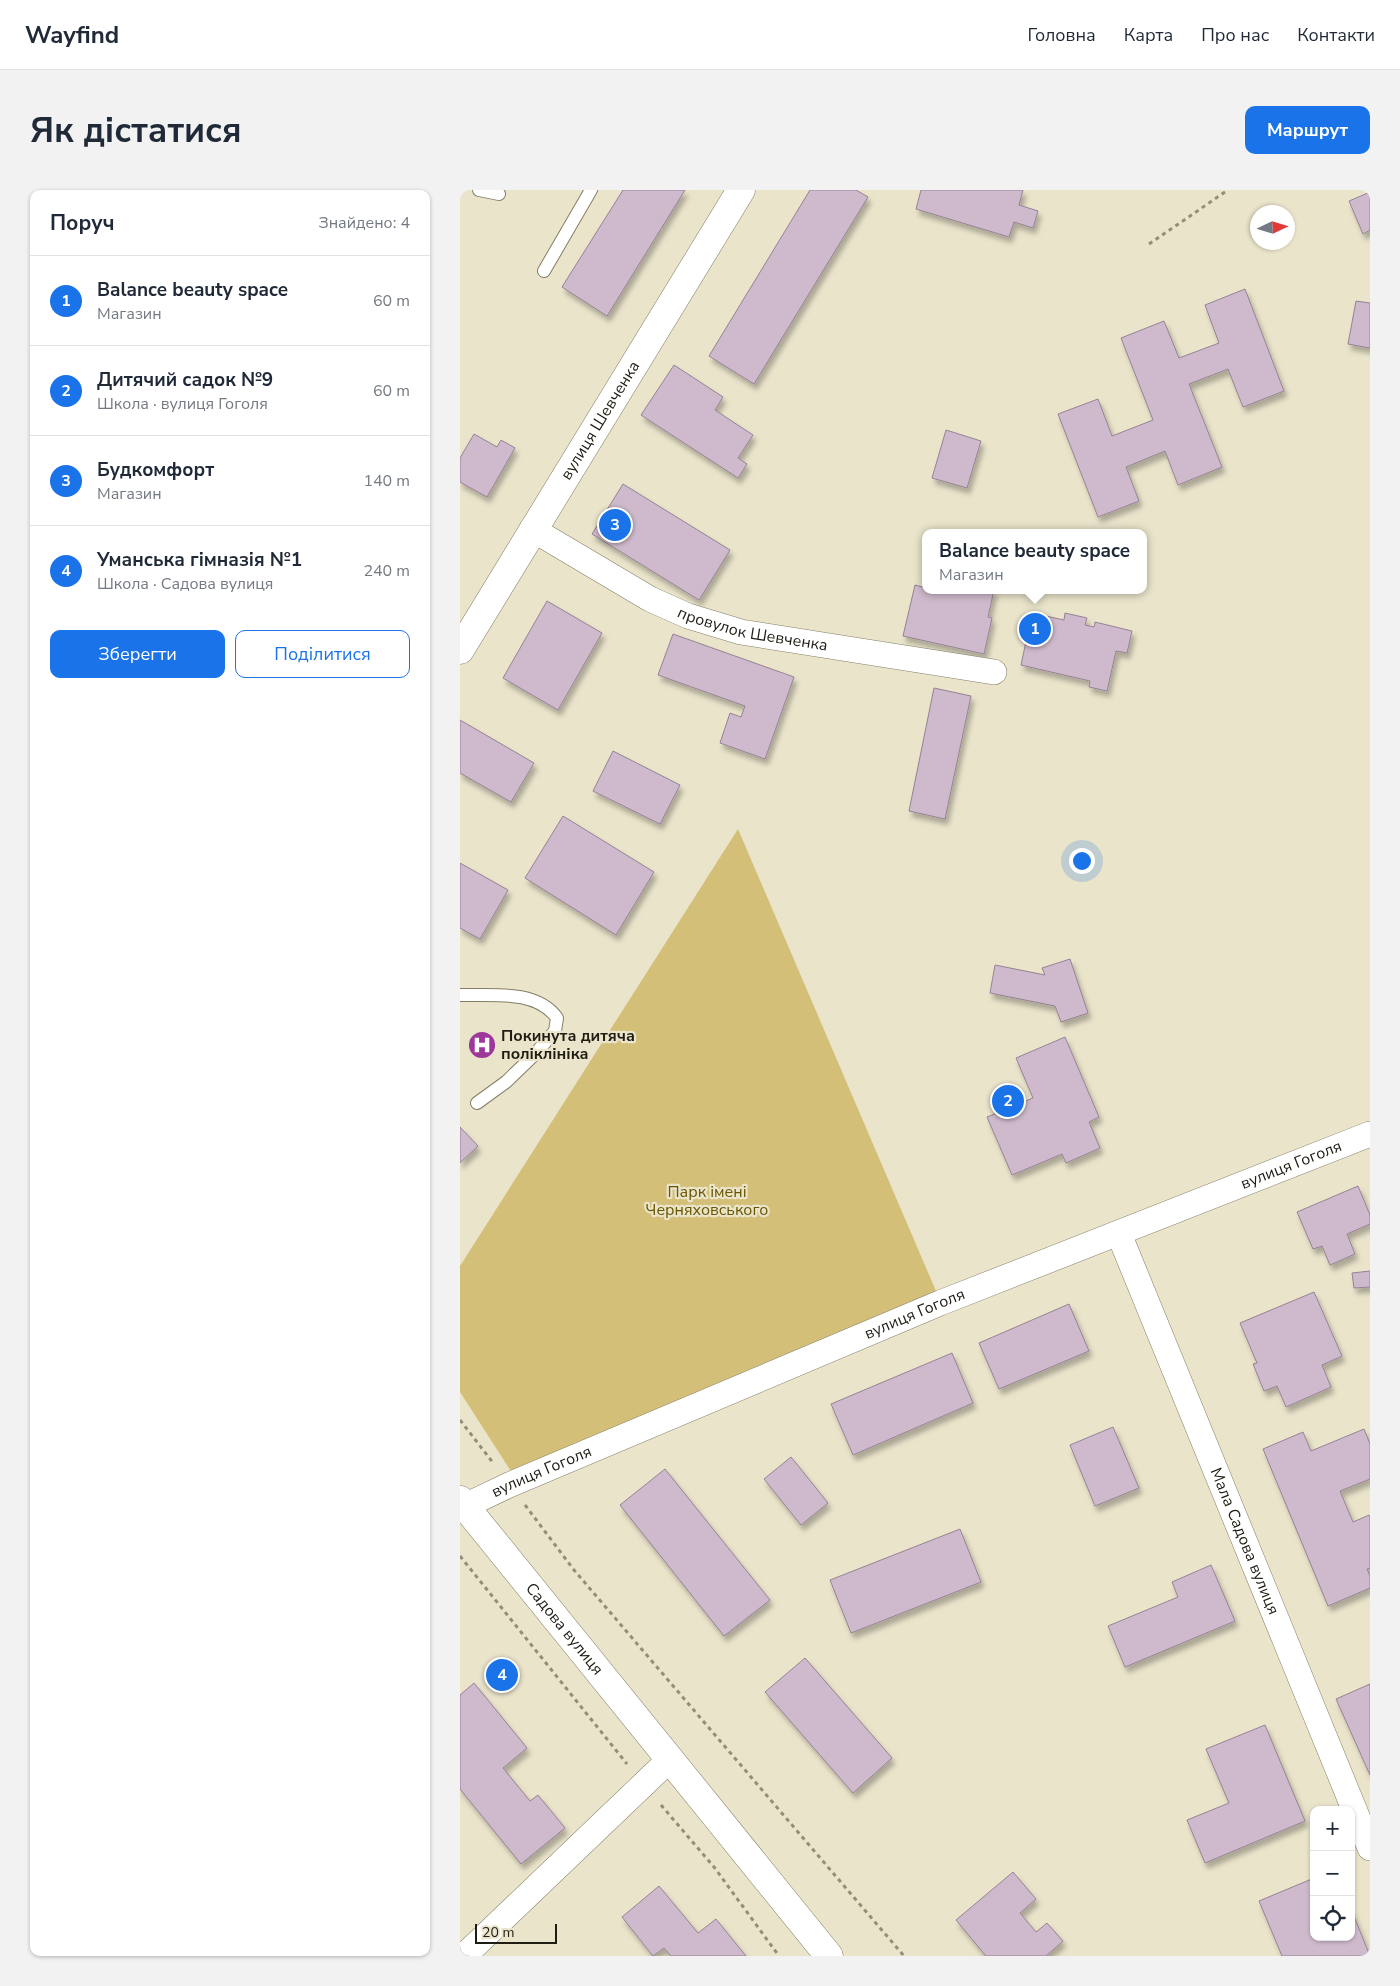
<!DOCTYPE html>
<html lang="uk">
<meta charset="utf-8">
<style>
:root{--surface:#fff;--page:#f2f2f3;--text:#1f2937;--muted:#747a83;--line:#e0e1e3;--accent:#1a73e8}
body{margin:0;font-family:"Nunito Sans",sans-serif;background:var(--page);color:var(--text)}
.controls{position:absolute;right:15px;bottom:15px;display:grid;overflow:hidden;border-radius:10px;box-shadow:0 1px 4px #0004}
.controls button{width:45px;height:45px;display:grid;place-items:center;padding:0;border:0;border-bottom:1px solid var(--line);background:var(--surface);color:var(--text);font:25px sans-serif}
.compass{position:absolute;left:790px;top:15px;width:45px;height:45px;border-radius:50%;background:var(--surface);box-shadow:0 1px 4px #0004;rotate:86deg}
.scale{position:absolute;left:15px;bottom:12px;width:82px;box-sizing:border-box;padding-left:5px;border:2px solid #1e1c13;border-top:0;font-size:14px;line-height:18px;white-space:nowrap;color:#1e1c13;-webkit-text-stroke:4px #eae4cb;paint-order:stroke}
.you{position:absolute;left:621px;top:670px;width:18px;height:18px;margin:-12px;border:4px solid #fff;border-radius:50%;background:#1a73e8;box-shadow:0 0 0 8px #1a73e833}
.badge{display:grid;place-items:center;width:32px;height:32px;border-radius:50%;background:var(--accent);color:#fff;font-size:16px;font-weight:700}
.pin{position:absolute;translate:-50% -50%;border:2px solid #fff;box-shadow:0 1px 5px #0006}
.popup{position:absolute;left:462px;top:339px;width:225px;height:65px;box-sizing:border-box;display:grid;place-content:center;border-radius:10px;background:var(--surface);filter:drop-shadow(0 1px 4px #0005);font-size:16px;white-space:nowrap;color:var(--muted)}
.popup b{font-size:19px;color:var(--text)}
.popup::after{content:'';position:absolute;left:50%;top:100%;margin-left:-10px;border:10px solid transparent;border-top-color:var(--surface)}
.list{margin:0;padding:0;list-style:none}
h2{display:flex;justify-content:space-between;align-items:center;height:65px;margin:0;padding:0 20px;font-size:21px}
h2 small{font-size:16px;font-weight:400;color:var(--muted)}
.list li{display:grid;grid-template-columns:32px 1fr auto;gap:15px;align-items:center;box-sizing:border-box;height:90px;padding:0 20px;border-top:1px solid var(--line)}
.list b{display:block;font-size:19px;white-space:nowrap}
.list p{margin:0;font-size:16px;white-space:nowrap;color:var(--muted)}
.list em{font-size:16px;font-style:normal;color:var(--muted)}
.actions{display:flex;gap:10px;padding:15px 20px}
.actions a{flex:1;padding:11px 0;border:1px solid var(--accent);border-radius:10px;text-align:center;font-size:18px;color:var(--accent)}
.actions .main{background:var(--accent);color:#fff}
.icon{flex:none;width:28px;height:28px;fill:none;stroke:currentColor;stroke-width:2;stroke-linecap:round;stroke-linejoin:round}
.map{position:relative;flex:none;width:910px;height:1766px;overflow:hidden;border-radius:10px}
header{display:flex;align-items:center;gap:30px;box-sizing:border-box;height:70px;padding:0 25px;background:var(--surface);border-bottom:1px solid var(--line)}
header strong{font-size:24px}
nav{display:flex;gap:28px;margin-inline-start:auto;font-size:18px}
.intro{display:flex;align-items:center;justify-content:space-between;box-sizing:border-box;height:120px;padding:0 30px}
h1{margin:0;font-size:35px}
.button{padding:12px 22px;border-radius:10px;background:var(--accent);color:#fff;font-size:18px;font-weight:700}
main{display:flex;gap:30px;padding:0 30px}
aside{flex:1;background:var(--surface);border-radius:10px;box-shadow:0 1px 4px #0004}
.map>svg:first-child{display:block}
.green{fill:#d3bf78}
.building{fill:#cebacc;stroke:#958294;filter:url(#shadow)}
.lines{fill:none;stroke-linecap:round;stroke-linejoin:round}
.lane-casing{stroke:#847e67;stroke-width:14}
.street-casing{stroke:#847e67;stroke-width:26}
.secondary-casing{stroke:#847e67;stroke-width:29}
.path{stroke:#938e7c;stroke-width:3;stroke-dasharray:4 4;stroke-linecap:butt}
.lane{stroke:#fff;stroke-width:12}
.street{stroke:#fff;stroke-width:25}
.secondary{stroke:#fff;stroke-width:28}
.labels{text-anchor:middle;dominant-baseline:central;stroke-width:4.5;stroke-linejoin:round;paint-order:stroke}
.street-label{font-size:16px;fill:#1e1c13;stroke:#eae4cb}
.poi-label{font-size:16px;font-weight:bold;fill:#1e1c13;stroke:#eae4cb;text-anchor:start}
.park-label{font-size:16px;fill:#695600;stroke:#eae4cb}
</style>
<header>
<strong>Wayfind</strong>
<nav><a>Головна</a><a>Карта</a><a>Про нас</a><a>Контакти</a></nav>
</header>
<div class="intro"><h1>Як дістатися</h1><a class="button">Маршрут</a></div>
<main>
<aside>
<h2>Поруч<small>Знайдено: 4</small></h2>
<ul class="list">
<li><span class="badge">1</span><div><b>Balance beauty space</b><p>Магазин</p></div><em>60 m</em></li>
<li><span class="badge">2</span><div><b>Дитячий садок №9</b><p>Школа · вулиця Гоголя</p></div><em>60 m</em></li>
<li><span class="badge">3</span><div><b>Будкомфорт</b><p>Магазин</p></div><em>140 m</em></li>
<li><span class="badge">4</span><div><b>Уманська гімназія №1</b><p>Школа · Садова вулиця</p></div><em>240 m</em></li>
</ul>
<div class="actions"><a class="main">Зберегти</a><a>Поділитися</a></div>
</aside>
<div class="map">
<svg width="910" height="1766" viewBox="0 0 910 1766">
<defs>
<filter id="shadow"><feDropShadow dx="3" dy="5.5" stdDeviation="2.5" flood-color="#0004"/></filter>
</defs>
<rect width="100%" height="100%" fill="#eae4cb"/>
<path class="green" d="M278 639 476 1101 56 1289 0 1202V1076Z"/>
<path class="building" d="M163 0H225L147 126 102 97Z
M350 0H396L408 7 294 194 249 166Z
M461 0H563L559 15 578 21 573 38 554 32 549 47 456 19Z
M910 2V40L903 44 889 11Z
M785 99 824 201 783 217 768 179 729 194 762 277 718 295 705 261 666 277 679 311 638 327 598 224 638 209 652 246 693 230 661 148 704 131 719 168 759 153 745 115Z
M896 111 910 113V158L888 154Z
M214 175 263 207 255 220 293 245 278 268 287 274 278 288 181 225Z
M486 240 521 251 507 298 472 288Z
M14 244 37 257 41 250 55 258 27 307 0 292V268Z
M163 294 270 360 239 410 132 344Z
M455 395 466 398V400L484 402 534 400 528 427 532 428 524 464 443 446Z
M87 411 142 443 98 520 43 488Z
M572 423 604 430 605 423 627 428 625 435 634 437 635 432 672 441 667 463 656 461 647 501 629 497 630 491 561 475Z
M213 444 334 487 305 569 260 553 270 523 281 527 285 516 198 485Z
M474 498 511 506 485 629 449 621Z
M0 530 74 573 51 612 0 583Z
M153 561 220 595 200 634 133 601Z
M103 626 194 682 156 745 65 688Z
M0 673 48 700 20 749 0 738Z
M610 769 628 823 601 832 595 816 530 803 535 775 585 785 582 778Z
M605 847 639 927 629 932 640 958 606 973 602 964 552 985 527 927 573 908 556 868Z
M0 937 18 956 0 973Z
M898 996 910 1025V1034L887 1044 895 1064 870 1075 862 1056 853 1059 837 1022Z
M910 1081V1097L894 1098 892 1083Z
M854 1102 882 1166 862 1175 871 1197 826 1217 817 1196 804 1201 793 1174 797 1173 780 1133Z
M609 1114 629 1161 539 1199 519 1153Z
M492 1163 513 1213 393 1265 371 1214Z
M653 1237 679 1298 635 1316 610 1255Z
M904 1239 910 1254V1289L880 1301 893 1332 909 1325 910 1327V1378L907 1379 910 1386V1398L868 1416 803 1259 843 1242 851 1261Z
M331 1267 368 1313 341 1335 304 1289Z
M205 1279 310 1410 264 1446 160 1315Z
M500 1339 521 1392 391 1443 370 1390Z
M751 1375 775 1431 665 1477 648 1436 718 1407 712 1392Z
M345 1468 432 1568 393 1603 305 1502Z
M14 1493 67 1558 43 1578 70 1611 78 1605 105 1638 61 1674 0 1599V1505Z
M910 1494V1585L876 1509Z
M805 1535 845 1631 745 1673 727 1630 769 1613 746 1559Z
M553 1682 576 1709 560 1723 576 1742 587 1733 603 1751 586 1766H526L496 1730Z
M854 1688V1747H891V1719L910 1766H822L799 1711Z
M199 1696 238 1743 256 1729 286 1766H211L204 1758 193 1766 162 1727Z"/>
<g class="lines">
<defs>
<path id="lane" d="M19 0 39 4
M84 81 131 0
M0 805C32 806 76 799 97 828L95 841 75 864 46 892 17 913"/>
<g id="street">
<path id="s1" d="M72 339 190 409 228 426 281 442 534 482"/>
<path id="s2" d="M659 1044 910 1658"/>
<path id="s3" d="M5 1316 49 1295 480 1113 910 944"/>
<path d="M4 1766 209 1570"/>
</g>
<g id="secondary">
<path id="s4" d="M0 460 281 0"/>
<path id="s5" d="M0 1310 369 1766"/>
</g>
</defs>
<use href="#lane" class="lane-casing"/>
<use href="#street" class="street-casing"/>
<use href="#secondary" class="secondary-casing"/>
<path class="path" d="M689 54 768 0
M0 1230 34 1274
M65 1315 114 1380 444 1766
M0 1366 167 1574
M201 1615 254 1677 319 1766"/>
<use href="#lane" class="lane"/>
<use href="#street" class="street"/>
<use href="#secondary" class="secondary"/>
</g>
<defs>
<symbol id="hospital-disc" viewBox="-11 -11 22 22"><circle r="9.5" fill="#9d379b" stroke="#eae4cb"/><path d="M-5-5h3v3.5h4V-5h3V5h-3V1.5h-4V5h-3Z" fill="#fff"/></symbol>
</defs>
<g fill-rule="evenodd">
<use href="#hospital-disc" x="6" y="839" width="32" height="32"/>
</g>
<g class="labels">
<g class="street-label">
<text stroke="none"><textPath href="#s4" startOffset="269">вулиця Шевченка</textPath></text>
<text stroke="none"><textPath href="#s1" startOffset="245">провулок Шевченка</textPath></text>
<text stroke="none"><textPath href="#s3" startOffset="894">вулиця Гоголя</textPath></text>
<text stroke="none"><textPath href="#s3" startOffset="489">вулиця Гоголя</textPath></text>
<text stroke="none"><textPath href="#s3" startOffset="84">вулиця Гоголя</textPath></text>
<text stroke="none"><textPath href="#s2" startOffset="332">Мала Садова вулиця</textPath></text>
<text stroke="none"><textPath href="#s5" startOffset="166">Садова вулиця</textPath></text>
</g>
<g class="poi-label">
<text x="41" y="846">Покинута дитяча<tspan x="41" dy="18">поліклініка</tspan></text>
</g>
<g class="park-label">
<text x="247" y="1002">Парк імені<tspan x="247" dy="18">Черняховського</tspan></text>
</g>
</g>
</svg>
<div class="controls">
<button>+</button>
<button>−</button>
<button><svg class="icon" aria-label="locate" viewBox="0 0 24 24"><circle cx="12" cy="12" r="6"/><path d="M12 2v4M12 18v4M2 12h4M18 12h4"/></svg></button>
</div>
<svg class="compass" viewBox="-18 -18 36 36"><path d="M0-13l5 13h-10z" fill="#e53935"/><path d="M0 13l5-13h-10z" fill="#747a83"/></svg>
<div class="scale">20 m</div>
<div class="you"></div>
<div class="pin badge" style="left:575px;top:439px">1</div>
<div class="popup"><b>Balance beauty space</b>Магазин</div>
<div class="pin badge" style="left:548px;top:911px">2</div>
<div class="pin badge" style="left:155px;top:335px">3</div>
<div class="pin badge" style="left:42px;top:1485px">4</div>
</div>
</main>
